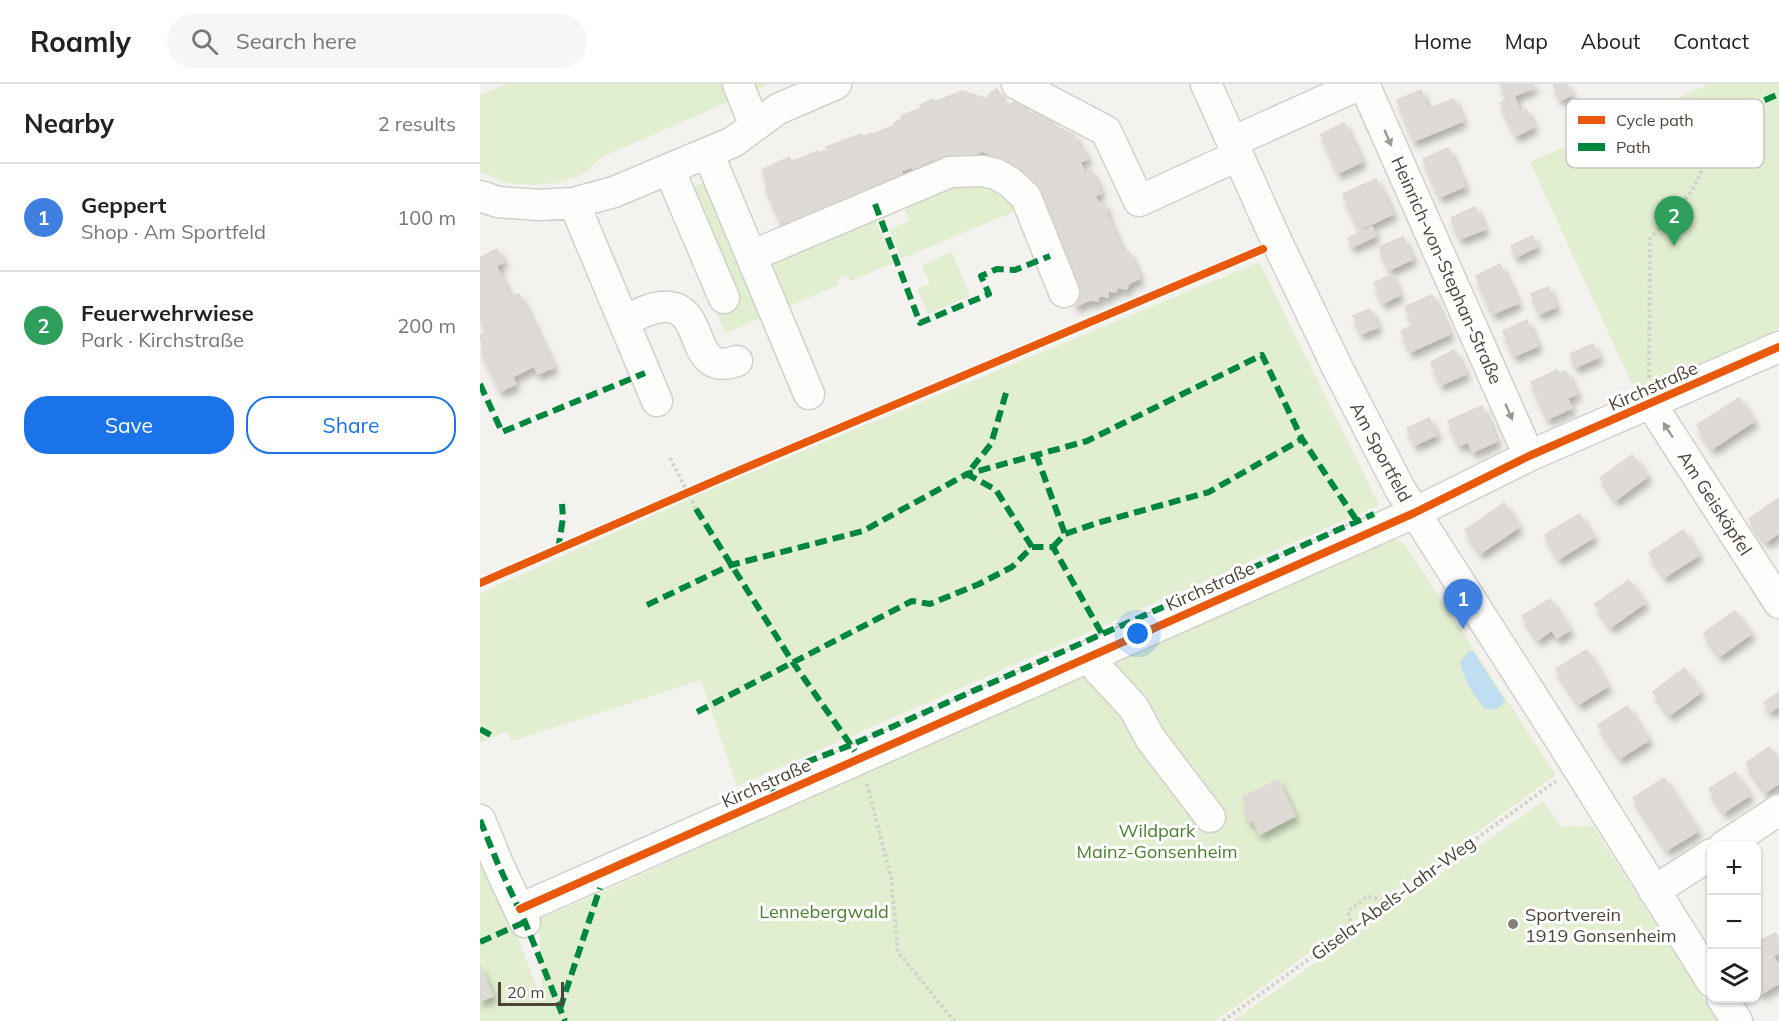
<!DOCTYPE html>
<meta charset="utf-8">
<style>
:root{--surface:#fff;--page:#f6f6f6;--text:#222;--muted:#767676;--line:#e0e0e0;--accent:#1a73e8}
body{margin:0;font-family:Mulish,sans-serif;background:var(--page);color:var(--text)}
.controls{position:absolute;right:18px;bottom:18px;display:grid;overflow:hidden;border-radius:12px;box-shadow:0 2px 4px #0004}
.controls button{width:54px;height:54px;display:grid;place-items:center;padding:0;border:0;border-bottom:2px solid var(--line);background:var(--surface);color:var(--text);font:30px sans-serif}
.scale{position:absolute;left:18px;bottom:15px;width:66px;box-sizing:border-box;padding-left:6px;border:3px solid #4b4439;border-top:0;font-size:16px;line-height:21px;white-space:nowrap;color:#4b4439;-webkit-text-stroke:4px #fff;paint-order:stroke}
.you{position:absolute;left:658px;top:550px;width:21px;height:21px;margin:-15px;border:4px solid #fff;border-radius:50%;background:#1a73e8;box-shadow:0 0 0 9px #1a73e833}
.badge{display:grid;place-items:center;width:39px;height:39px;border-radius:50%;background:var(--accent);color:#fff;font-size:20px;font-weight:700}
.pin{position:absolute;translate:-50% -50px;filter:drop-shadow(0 2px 3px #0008)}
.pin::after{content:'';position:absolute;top:32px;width:21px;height:18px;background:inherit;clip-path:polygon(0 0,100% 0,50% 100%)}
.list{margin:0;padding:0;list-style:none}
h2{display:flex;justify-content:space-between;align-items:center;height:78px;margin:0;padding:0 24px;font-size:26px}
h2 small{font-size:20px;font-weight:400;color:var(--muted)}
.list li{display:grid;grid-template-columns:39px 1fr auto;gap:18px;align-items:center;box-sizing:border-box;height:108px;padding:0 24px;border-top:2px solid var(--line)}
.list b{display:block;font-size:22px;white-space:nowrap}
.list p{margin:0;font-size:20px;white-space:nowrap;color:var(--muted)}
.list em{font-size:20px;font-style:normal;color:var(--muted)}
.actions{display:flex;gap:12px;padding:18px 24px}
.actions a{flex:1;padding:14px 0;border:2px solid var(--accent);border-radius:24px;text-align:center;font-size:21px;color:var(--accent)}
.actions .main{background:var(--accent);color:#fff}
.icon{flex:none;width:33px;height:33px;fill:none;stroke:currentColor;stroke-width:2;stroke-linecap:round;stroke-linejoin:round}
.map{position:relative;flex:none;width:1299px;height:937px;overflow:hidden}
header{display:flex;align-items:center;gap:36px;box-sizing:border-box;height:84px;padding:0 30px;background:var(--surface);border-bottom:2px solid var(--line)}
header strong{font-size:28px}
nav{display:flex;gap:33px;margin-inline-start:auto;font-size:21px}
.search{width:420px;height:54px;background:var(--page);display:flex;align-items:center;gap:15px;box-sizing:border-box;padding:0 21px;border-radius:33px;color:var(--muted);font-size:22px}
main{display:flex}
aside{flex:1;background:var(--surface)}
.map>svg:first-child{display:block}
.green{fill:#e1eecf}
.water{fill:#c0ddf1}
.building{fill:#dedbd6;stroke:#dcd9d4;stroke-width:1.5;filter:url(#shadow)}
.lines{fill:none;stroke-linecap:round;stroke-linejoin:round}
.minor-casing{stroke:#d2d0cb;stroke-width:33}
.path{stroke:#d3d2cc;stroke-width:4;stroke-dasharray:3 3;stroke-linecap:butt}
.minor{stroke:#fdfdfc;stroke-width:30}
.quiet{stroke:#00873e;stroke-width:6;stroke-dasharray:12 6;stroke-linecap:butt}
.cycleway-casing{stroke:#fff;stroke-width:11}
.cycleway{stroke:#e8590c;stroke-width:8}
.oneway{fill:#9b9791}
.poi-dot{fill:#868178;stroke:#fff;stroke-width:2}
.labels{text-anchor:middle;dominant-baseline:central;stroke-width:6;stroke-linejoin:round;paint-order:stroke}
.street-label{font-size:18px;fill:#4b4439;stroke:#fff}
.park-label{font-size:18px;fill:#4a7f2a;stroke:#fff}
.poi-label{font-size:18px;fill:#4b4439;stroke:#fff;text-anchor:start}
.key{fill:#fff;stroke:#c9c7c4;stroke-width:1.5}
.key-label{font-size:16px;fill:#4b4439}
</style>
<header>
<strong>Roamly</strong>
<div class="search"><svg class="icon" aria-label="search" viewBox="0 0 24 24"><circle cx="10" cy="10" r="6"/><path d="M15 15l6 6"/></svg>Search here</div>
<nav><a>Home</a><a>Map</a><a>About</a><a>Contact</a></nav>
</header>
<main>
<aside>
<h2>Nearby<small>2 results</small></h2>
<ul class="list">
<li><span class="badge" style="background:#3f7fe0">1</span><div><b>Geppert</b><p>Shop · Am Sportfeld</p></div><em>100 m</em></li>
<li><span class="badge" style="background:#2e9e5b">2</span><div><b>Feuerwehrwiese</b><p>Park · Kirchstraße</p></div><em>200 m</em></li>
</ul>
<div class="actions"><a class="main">Save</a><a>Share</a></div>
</aside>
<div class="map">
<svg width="1299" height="937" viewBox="0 0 1299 937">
<defs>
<filter id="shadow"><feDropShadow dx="3.5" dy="6" stdDeviation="3" flood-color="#0004"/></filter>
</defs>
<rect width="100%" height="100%" fill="#f4f2ee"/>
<path class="green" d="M27 0H289L120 74 105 89 78 99 55 101 27 99 0 88V11Z
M1229 0H1299V245L1156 309 1050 78Z
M466 97 502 99 545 123 421 175 409 145 429 137 421 116Z
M225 98 282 234 245 249 233 219 209 105Z
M394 133 414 179 370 197 367 191 357 195 359 201 305 224 290 186 294 178Z
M472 168 490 212 448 230 437 205 450 200 442 181Z
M779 178 899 421 257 702 221 596 32 657 27 647 0 659V509L234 404Z
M911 454 924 459 1076 691 735 937H0V755L63 919 59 835C173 787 284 733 397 683 568 607 741 533 911 454Z
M1063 717 1082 743 1113 742 1238 937H753Z"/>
<path class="water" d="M989 567H993L1025 617C1021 625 1012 626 1005 625 993 611 984 596 980 578Z"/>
<path class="building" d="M1020 0H1053L1055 3 1027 15Z
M1073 0H1087L1092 11 1080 16Z
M517 5 522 15 521 17 531 21 532 19 541 15 544 26 553 30 554 27 563 23 566 35 574 38 565 59 558 55 551 69 556 81 535 90 531 79 525 77 514 81 509 70 502 67 490 74 465 14 482 7 507 15 509 10Z
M941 6 948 25 974 15 983 37 934 57 917 16Z
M1034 12 1040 28 1046 25 1054 43 1036 52 1020 19Z
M465 14 489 71 479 76 477 71 456 80 454 75 433 85 432 83 421 87 422 90 390 104 392 108 310 150 304 137H299V127H295V118H291V108H286L287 98 282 86 309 73 311 78 338 67 339 70 347 66 346 63 381 50 383 53 391 49V51L415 41 414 39 422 35 421 32 441 24 440 21 454 15 455 18Z
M864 39 882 78 858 89 841 50Z
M573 41 594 51 601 66 603 65 608 75 600 78 605 89 611 86 621 109 615 112 619 120 623 118 627 128 571 152 541 87 556 81 551 69 558 55 565 59Z
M968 64 985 102 960 113 943 75Z
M896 95 913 130 879 146 863 110Z
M995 123 1005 145 980 155 971 134Z
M626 129 644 170 649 168 660 194 648 200 647 205 637 203 636 208 628 207V213L619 211 618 217 610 216 596 222 584 195 571 152Z
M892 143 896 152 872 163 868 154Z
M1052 152 1057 163 1036 173 1031 162Z
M923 153 933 175 909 186 899 163Z
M17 165 24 178 16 182 31 214 39 210 46 225 5 245 0 233V174Z
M1020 180 1038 219 1013 230 996 192Z
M911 191 920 211 903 219 894 199Z
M1068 203 1076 223 1059 230 1051 210Z
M952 211 970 250 930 268 921 247 933 241 925 223Z
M46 225 74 283 58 290 54 282 32 293 36 300 21 307 1 266 4 265 0 252 7 248 5 245Z
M890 225 898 243 881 250 873 232Z
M1047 236 1058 262 1034 272 1023 247Z
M1113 260 1119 273 1096 283 1090 270Z
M974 266 986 290 961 301 951 278Z
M1077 286 1079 290 1086 287 1097 310 1087 314 1092 324 1068 335 1051 298Z
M1259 314 1274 337 1232 365 1217 341Z
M1002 322 1017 357 993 368 988 358 979 362 968 337Z
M949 334 957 351 935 361 927 344Z
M1152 371 1168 392 1136 416 1120 394Z
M1299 414V449L1286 458 1269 435Z
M1024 419 1039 443 1001 469 985 446Z
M1099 430 1114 453 1079 475 1065 451Z
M1203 446 1219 471 1185 493 1169 469Z
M1149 496 1165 519 1131 543 1115 520Z
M1070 515 1090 546 1077 554 1072 546 1058 556 1042 532Z
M1255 527 1271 550 1240 572 1224 549Z
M1106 566 1128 602 1099 620 1076 585Z
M1204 584 1221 608 1190 631 1173 608Z
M1298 609 1299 622 1290 628 1284 618Z
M1147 622 1169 656 1140 674 1118 641Z
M1289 663 1299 676V699L1286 708 1266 679Z
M1255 688 1270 711 1244 728 1229 705Z
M1184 694 1201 721 1170 740 1153 714Z
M798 696 815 732 780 750 773 737 770 738 764 725 768 723 763 713Z
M1201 721 1218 747 1187 766 1170 740Z
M1295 849 1299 855V869L1293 872 1299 883V899L1281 910 1276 903V859Z
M0 881 13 912 0 917Z"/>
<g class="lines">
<defs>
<path id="minor" d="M258 0 275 42
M537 0 626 47 659 117 757 72
M726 0 797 158 858 285 920 405 1076 649 1232 898
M884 0 1049 372
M752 58 881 0
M228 69 329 310
M189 85 244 214
M0 112 18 118 59 121 94 119 134 108 253 58 298 25 356 0
M94 119 177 317
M271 172 470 88 502 87 516 90 530 98 546 113 584 208
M144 237C157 231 174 221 189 223 227 227 208 294 257 277
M1171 320 1299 519
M611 571 618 585 654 624 670 654 730 733
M0 736 18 780 45 838
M1244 762 1299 726
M1174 807 1232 770
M40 825 934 429 1049 372 1299 263
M1242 914 1257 937"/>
</defs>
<use href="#minor" class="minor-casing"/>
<path class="path" d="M1169 294 1170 155 1212 107 1230 69 1235 38
M190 374 216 425
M387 700 411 793 418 868 474 937
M872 843 868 827 888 812 907 818
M743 937 1076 697"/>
<use href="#minor" class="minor"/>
<path class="quiet" d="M1235 38 1299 10
M395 120 440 239 509 210 501 192 517 185 535 186 570 172
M0 300 22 348 165 289
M526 309 511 360 487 390 516 406 552 463
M556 370 585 450
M216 425 312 577 375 667
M573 463 585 450 617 439 729 408 822 355 877 437
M78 466 83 434 82 420
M167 521 251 481 383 447 487 390 607 357 782 271 822 355
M217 628 432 517 450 520 499 500 532 483 552 463H573L622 550
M0 645 14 653
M291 713 295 694 316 682 371 661 894 430
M0 736 18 780 45 838 85 937
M0 858 45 838
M80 925 120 804"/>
<defs>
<path id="cycleway" d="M0 499 246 392 783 165
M40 825 934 429 1049 372 1299 263"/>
</defs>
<use href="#cycleway" class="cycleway-casing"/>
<use href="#cycleway" class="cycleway"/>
</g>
<defs><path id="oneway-solid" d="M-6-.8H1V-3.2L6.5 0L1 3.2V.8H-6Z" transform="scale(1.5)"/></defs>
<g class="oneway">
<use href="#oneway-solid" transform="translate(908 54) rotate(66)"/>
<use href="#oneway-solid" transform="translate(1029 328) rotate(66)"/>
<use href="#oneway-solid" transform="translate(1188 346) rotate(-123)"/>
</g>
<circle class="poi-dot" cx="1033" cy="840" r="6"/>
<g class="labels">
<g class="street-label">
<text transform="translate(967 186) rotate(66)">Heinrich-von-Stephan-Straße</text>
<text transform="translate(1173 302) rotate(-24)">Kirchstraße</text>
<text transform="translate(901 368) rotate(62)">Am Sportfeld</text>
<text transform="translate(1235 419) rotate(57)">Am Geisköpfel</text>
<text transform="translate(730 502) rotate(-24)">Kirchstraße</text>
<text transform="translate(286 699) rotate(-24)">Kirchstraße</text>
<text transform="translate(913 814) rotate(-36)">Gisela-Abels-Lahr-Weg</text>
</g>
<g class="park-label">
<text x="677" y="746">Wildpark<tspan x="677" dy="21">Mainz-Gonsenheim</tspan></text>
<text x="344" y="827">Lennebergwald</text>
</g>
<g class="poi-label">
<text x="1045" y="830">Sportverein<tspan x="1045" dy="21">1919 Gonsenheim</tspan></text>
</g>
</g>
<rect x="1086" y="15" width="198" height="69" rx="9" class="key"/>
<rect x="1098" y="32" width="27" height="8" fill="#e8590c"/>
<rect x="1098" y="59" width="27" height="8" fill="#00873e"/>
<g class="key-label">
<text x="1136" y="42">Cycle path</text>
<text x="1136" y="69">Path</text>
</g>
</svg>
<div class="controls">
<button>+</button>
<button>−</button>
<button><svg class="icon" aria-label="layers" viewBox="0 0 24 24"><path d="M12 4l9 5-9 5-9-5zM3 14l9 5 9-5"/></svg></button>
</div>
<div class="scale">20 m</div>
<div class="you"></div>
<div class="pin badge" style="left:983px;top:545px;background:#3f7fe0">1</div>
<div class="pin badge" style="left:1194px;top:162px;background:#2e9e5b">2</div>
</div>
</main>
